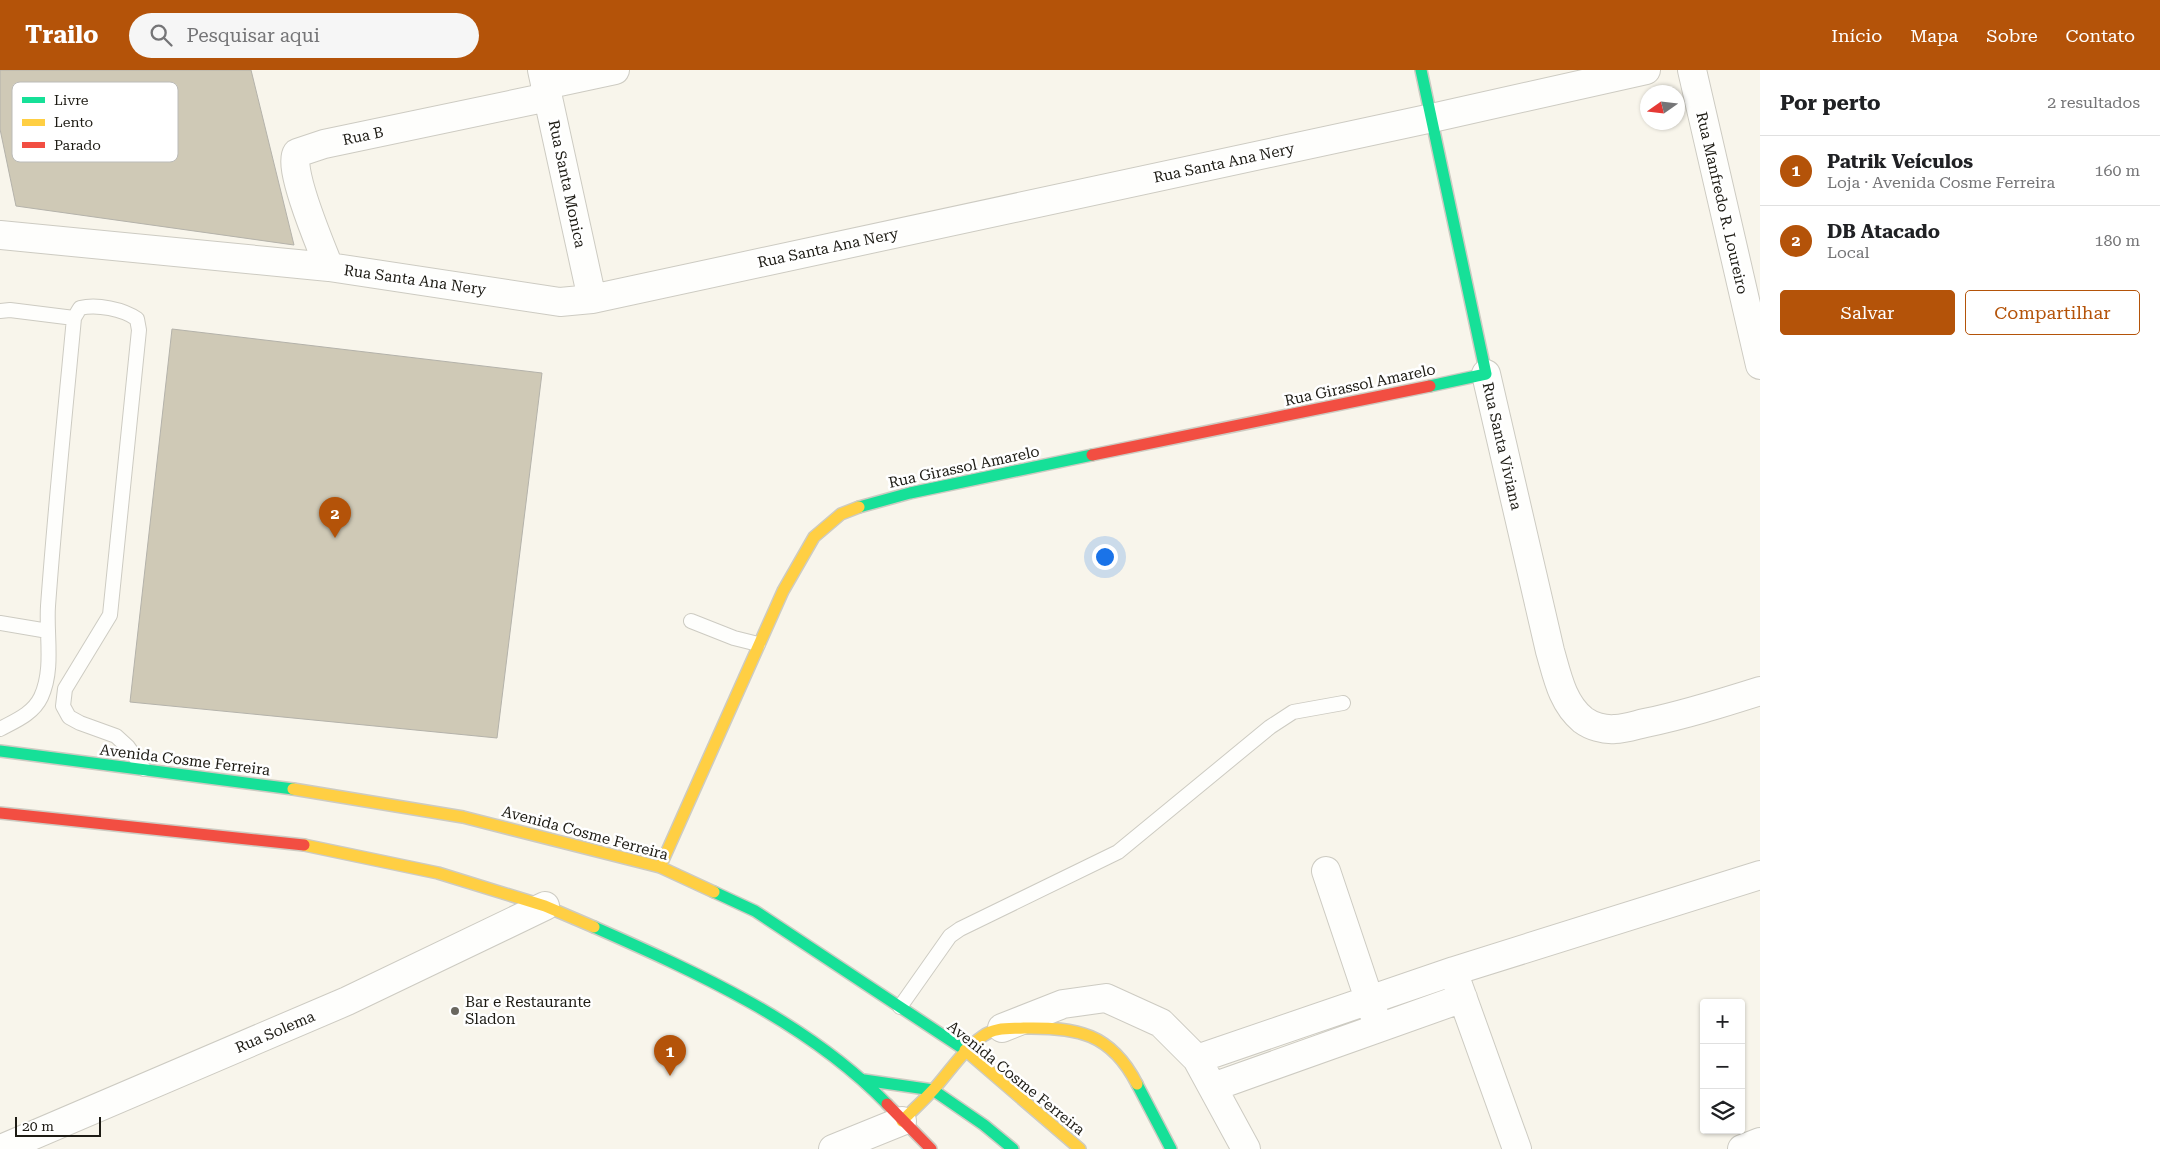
<!DOCTYPE html>
<html lang="pt">
<meta charset="utf-8">
<style>
:root{--surface:#fff;--page:#f6f6f6;--text:#202124;--muted:#757577;--line:#e0e0e0;--accent:#b45309}
body{margin:0;font-family:"Roboto Serif",serif;background:var(--page);color:var(--text)}
.controls{position:absolute;right:15px;bottom:15px;display:grid;overflow:hidden;border-radius:5px;box-shadow:0 1px 4px #0004}
.controls button{width:45px;height:45px;display:grid;place-items:center;padding:0;border:0;border-bottom:1px solid var(--line);background:var(--surface);color:var(--text);font:25px sans-serif}
.compass{position:absolute;left:1640px;top:15px;width:45px;height:45px;border-radius:50%;background:var(--surface);box-shadow:0 1px 4px #0004;rotate:256deg}
.scale{position:absolute;left:15px;bottom:12px;width:86px;box-sizing:border-box;padding-left:5px;border:2px solid #1d1b14;border-top:0;font-size:14px;line-height:18px;white-space:nowrap;color:#1d1b14;-webkit-text-stroke:4px #fff;paint-order:stroke}
.you{position:absolute;left:1104px;top:486px;width:18px;height:18px;margin:-12px;border:4px solid #fff;border-radius:50%;background:#1a73e8;box-shadow:0 0 0 8px #1a73e833}
.badge{display:grid;place-items:center;width:32px;height:32px;border-radius:50%;background:var(--accent);color:#fff;font-size:16px;font-weight:700}
.pin{position:absolute;translate:-50% -41px;filter:drop-shadow(0 1px 2px #0008)}
.pin::after{content:'';position:absolute;top:26px;width:18px;height:15px;background:inherit;clip-path:polygon(0 0,100% 0,50% 100%)}
.list{margin:0;padding:0;list-style:none}
h2{display:flex;justify-content:space-between;align-items:center;height:65px;margin:0;padding:0 20px;font-size:21px}
h2 small{font-size:16px;font-weight:400;color:var(--muted)}
.list li{display:grid;grid-template-columns:32px 1fr auto;gap:15px;align-items:center;box-sizing:border-box;height:70px;padding:0 20px;border-top:1px solid var(--line)}
.list b{display:block;font-size:19px;white-space:nowrap}
.list p{margin:0;font-size:16px;white-space:nowrap;color:var(--muted)}
.list em{font-size:16px;font-style:normal;color:var(--muted)}
.actions{display:flex;gap:10px;padding:15px 20px}
.actions a{flex:1;padding:11px 0;border:1px solid var(--accent);border-radius:5px;text-align:center;font-size:18px;color:var(--accent)}
.actions .main{background:var(--accent);color:#fff}
.icon{flex:none;width:28px;height:28px;fill:none;stroke:currentColor;stroke-width:2;stroke-linecap:round;stroke-linejoin:round}
.map{position:relative;flex:none;width:1760px;height:1079px;overflow:hidden}
header{display:flex;align-items:center;gap:30px;box-sizing:border-box;height:70px;padding:0 25px;background:var(--accent);color:#fff}
header strong{font-size:24px}
nav{display:flex;gap:28px;margin-inline-start:auto;font-size:18px}
.search{width:350px;height:45px;background:var(--page);display:flex;align-items:center;gap:12px;box-sizing:border-box;padding:0 18px;border-radius:28px;color:var(--muted);font-size:19px}
main{display:flex}
aside{flex:1;background:var(--surface)}
.map>svg:first-child{display:block}
.building{fill:#cfc9b6;stroke:#b4b2aa}
.lines{fill:none;stroke-linecap:round;stroke-linejoin:round}
.lane-casing{stroke:#cdcbc2;stroke-width:16}
.street-casing{stroke:#cdcbc2;stroke-width:30}
.fast-casing{stroke:#cdcbc2;stroke-width:14}
.slow-casing{stroke:#cdcbc2;stroke-width:14}
.jam-casing{stroke:#cdcbc2;stroke-width:14}
.lane{stroke:#fefefc;stroke-width:14}
.street{stroke:#fefefc;stroke-width:28}
.fast{stroke:#16e098;stroke-width:11}
.slow{stroke:#ffcf43;stroke-width:11}
.jam{stroke:#f24e42;stroke-width:11}
.poi-dot{fill:#6a675f;stroke:#fff;stroke-width:2}
.labels{text-anchor:middle;dominant-baseline:central;stroke-width:5;stroke-linejoin:round;paint-order:stroke}
.street-label{font-size:15px;fill:#1d1b14;stroke:#fff}
.poi-label{font-size:15px;fill:#1d1b14;stroke:#fff;text-anchor:start}
.key{fill:#fff;stroke:#bbbbb8;stroke-width:1}
.key-label{font-size:14px;fill:#1d1b14}
</style>
<header>
<strong>Trailo</strong>
<div class="search"><svg class="icon" aria-label="search" viewBox="0 0 24 24"><circle cx="10" cy="10" r="6"/><path d="M15 15l6 6"/></svg>Pesquisar aqui</div>
<nav><a>Início</a><a>Mapa</a><a>Sobre</a><a>Contato</a></nav>
</header>
<main>
<div class="map">
<svg width="1760" height="1079" viewBox="0 0 1760 1079">
<rect width="100%" height="100%" fill="#f8f5eb"/>
<path class="building" d="M0 0H251L294 175 16 136 0 59Z
M172 259 542 303 497 668 130 632Z"/>
<g class="lines">
<defs>
<path id="lane" d="M0 241 10 240 74 248
M691 551 734 568 758 574
M0 553 48 561
M0 659C15 651 33 644 41 627 54 599 46 565 48 536 55 440 65 344 74 248L80 238C97 234 123 239 137 249L139 260 110 545 65 619 63 636 69 647 80 653 116 666 128 677 144 699
M900 937 950 866 960 859 1118 782 1270 657 1293 642 1343 633"/>
<path id="street" d="M542 0 592 229
M1692 0 1760 295
M545 15 615 0
M0 165 329 197 560 232 592 229 1432 48 1646 0
M329 197C322 179 287 97 297 83L324 74 548 27
M1486 304 1550 581C1557 605 1562 633 1583 650 1591 656 1604 660 1615 659 1625 659 1636 655 1645 653 1684 645 1722 633 1760 621
M1326 801 1375 947
M1457 912 1517 1079
M1002 958 1063 934 1106 928 1161 953 1197 989 1246 1079
M1197 989 1454 901 1760 805
M1213 1017 1463 928
M1 1079 347 931 545 836
M833 1079 902 1051
M1742 1079 1760 1072"/>
<path id="fast" d="M1421 0 1486 304 1430 316
M859 437 910 423 1092 385
M0 681 293 719
M714 822 755 841 965 980
M594 857C696 902 809 953 887 1034
M864 1010 933 1020 984 1055 1013 1079
M1137 1014 1171 1079"/>
<path id="slow" d="M293 719 463 747 660 797 714 822
M304 775 438 803 545 836 594 857
M660 797 783 521 814 467 841 444 859 437
M965 980 1080 1079
M902 1051C913 1040 924 1030 934 1019 950 1001 964 979 983 966 995 957 1010 959 1024 958 1077 957 1111 963 1137 1014"/>
<path id="jam" d="M1092 385 1430 316
M0 743 304 775
M887 1034 931 1079"/>
</defs>
<use href="#lane" class="lane-casing"/>
<use href="#street" class="street-casing"/>
<use href="#fast" class="fast-casing"/>
<use href="#slow" class="slow-casing"/>
<use href="#jam" class="jam-casing"/>
<use href="#lane" class="lane"/>
<use href="#street" class="street"/>
<use href="#fast" class="fast"/>
<use href="#slow" class="slow"/>
<use href="#jam" class="jam"/>
</g>
<circle class="poi-dot" cx="455" cy="941" r="5"/>
<g class="labels">
<g class="street-label">
<text transform="translate(363 66) rotate(-12)">Rua B</text>
<text transform="translate(1224 93) rotate(-12)">Rua Santa Ana Nery</text>
<text transform="translate(567 114) rotate(78)">Rua Santa Monica</text>
<text transform="translate(1722 133) rotate(77)">Rua Manfredo R. Loureiro</text>
<text transform="translate(828 178) rotate(-12)">Rua Santa Ana Nery</text>
<text transform="translate(415 210) rotate(8)">Rua Santa Ana Nery</text>
<text transform="translate(1360 315) rotate(-12)">Rua Girassol Amarelo</text>
<text transform="translate(1502 376) rotate(77)">Rua Santa Viviana</text>
<text transform="translate(964 397) rotate(-12)">Rua Girassol Amarelo</text>
<text transform="translate(185 690) rotate(7)">Avenida Cosme Ferreira</text>
<text transform="translate(585 763) rotate(15)">Avenida Cosme Ferreira</text>
<text transform="translate(275 962) rotate(-23)">Rua Solema</text>
<text transform="translate(1016 1008) rotate(39)">Avenida Cosme Ferreira</text>
</g>
<g class="poi-label">
<text x="465" y="932">Bar e Restaurante<tspan x="465" dy="17">Sladon</tspan></text>
</g>
</g>
<rect x="12" y="12" width="166" height="80" rx="8" class="key"/>
<rect x="22" y="27" width="23" height="6" fill="#16e098"/>
<rect x="22" y="49" width="23" height="7" fill="#ffcf43"/>
<rect x="22" y="72" width="23" height="6" fill="#f24e42"/>
<g class="key-label">
<text x="54" y="35">Livre</text>
<text x="54" y="57">Lento</text>
<text x="54" y="80">Parado</text>
</g>
</svg>
<div class="controls">
<button>+</button>
<button>−</button>
<button><svg class="icon" aria-label="layers" viewBox="0 0 24 24"><path d="M12 4l9 5-9 5-9-5zM3 14l9 5 9-5"/></svg></button>
</div>
<svg class="compass" viewBox="-18 -18 36 36"><path d="M0-13l5 13h-10z" fill="#e53935"/><path d="M0 13l5-13h-10z" fill="#757577"/></svg>
<div class="scale">20 m</div>
<div class="you"></div>
<div class="pin badge" style="left:670px;top:1006px">1</div>
<div class="pin badge" style="left:335px;top:468px">2</div>
</div>
<aside>
<h2>Por perto<small>2 resultados</small></h2>
<ul class="list">
<li><span class="badge">1</span><div><b>Patrik Veículos</b><p>Loja · Avenida Cosme Ferreira</p></div><em>160 m</em></li>
<li><span class="badge">2</span><div><b>DB Atacado</b><p>Local</p></div><em>180 m</em></li>
</ul>
<div class="actions"><a class="main">Salvar</a><a>Compartilhar</a></div>
</aside>
</main>
